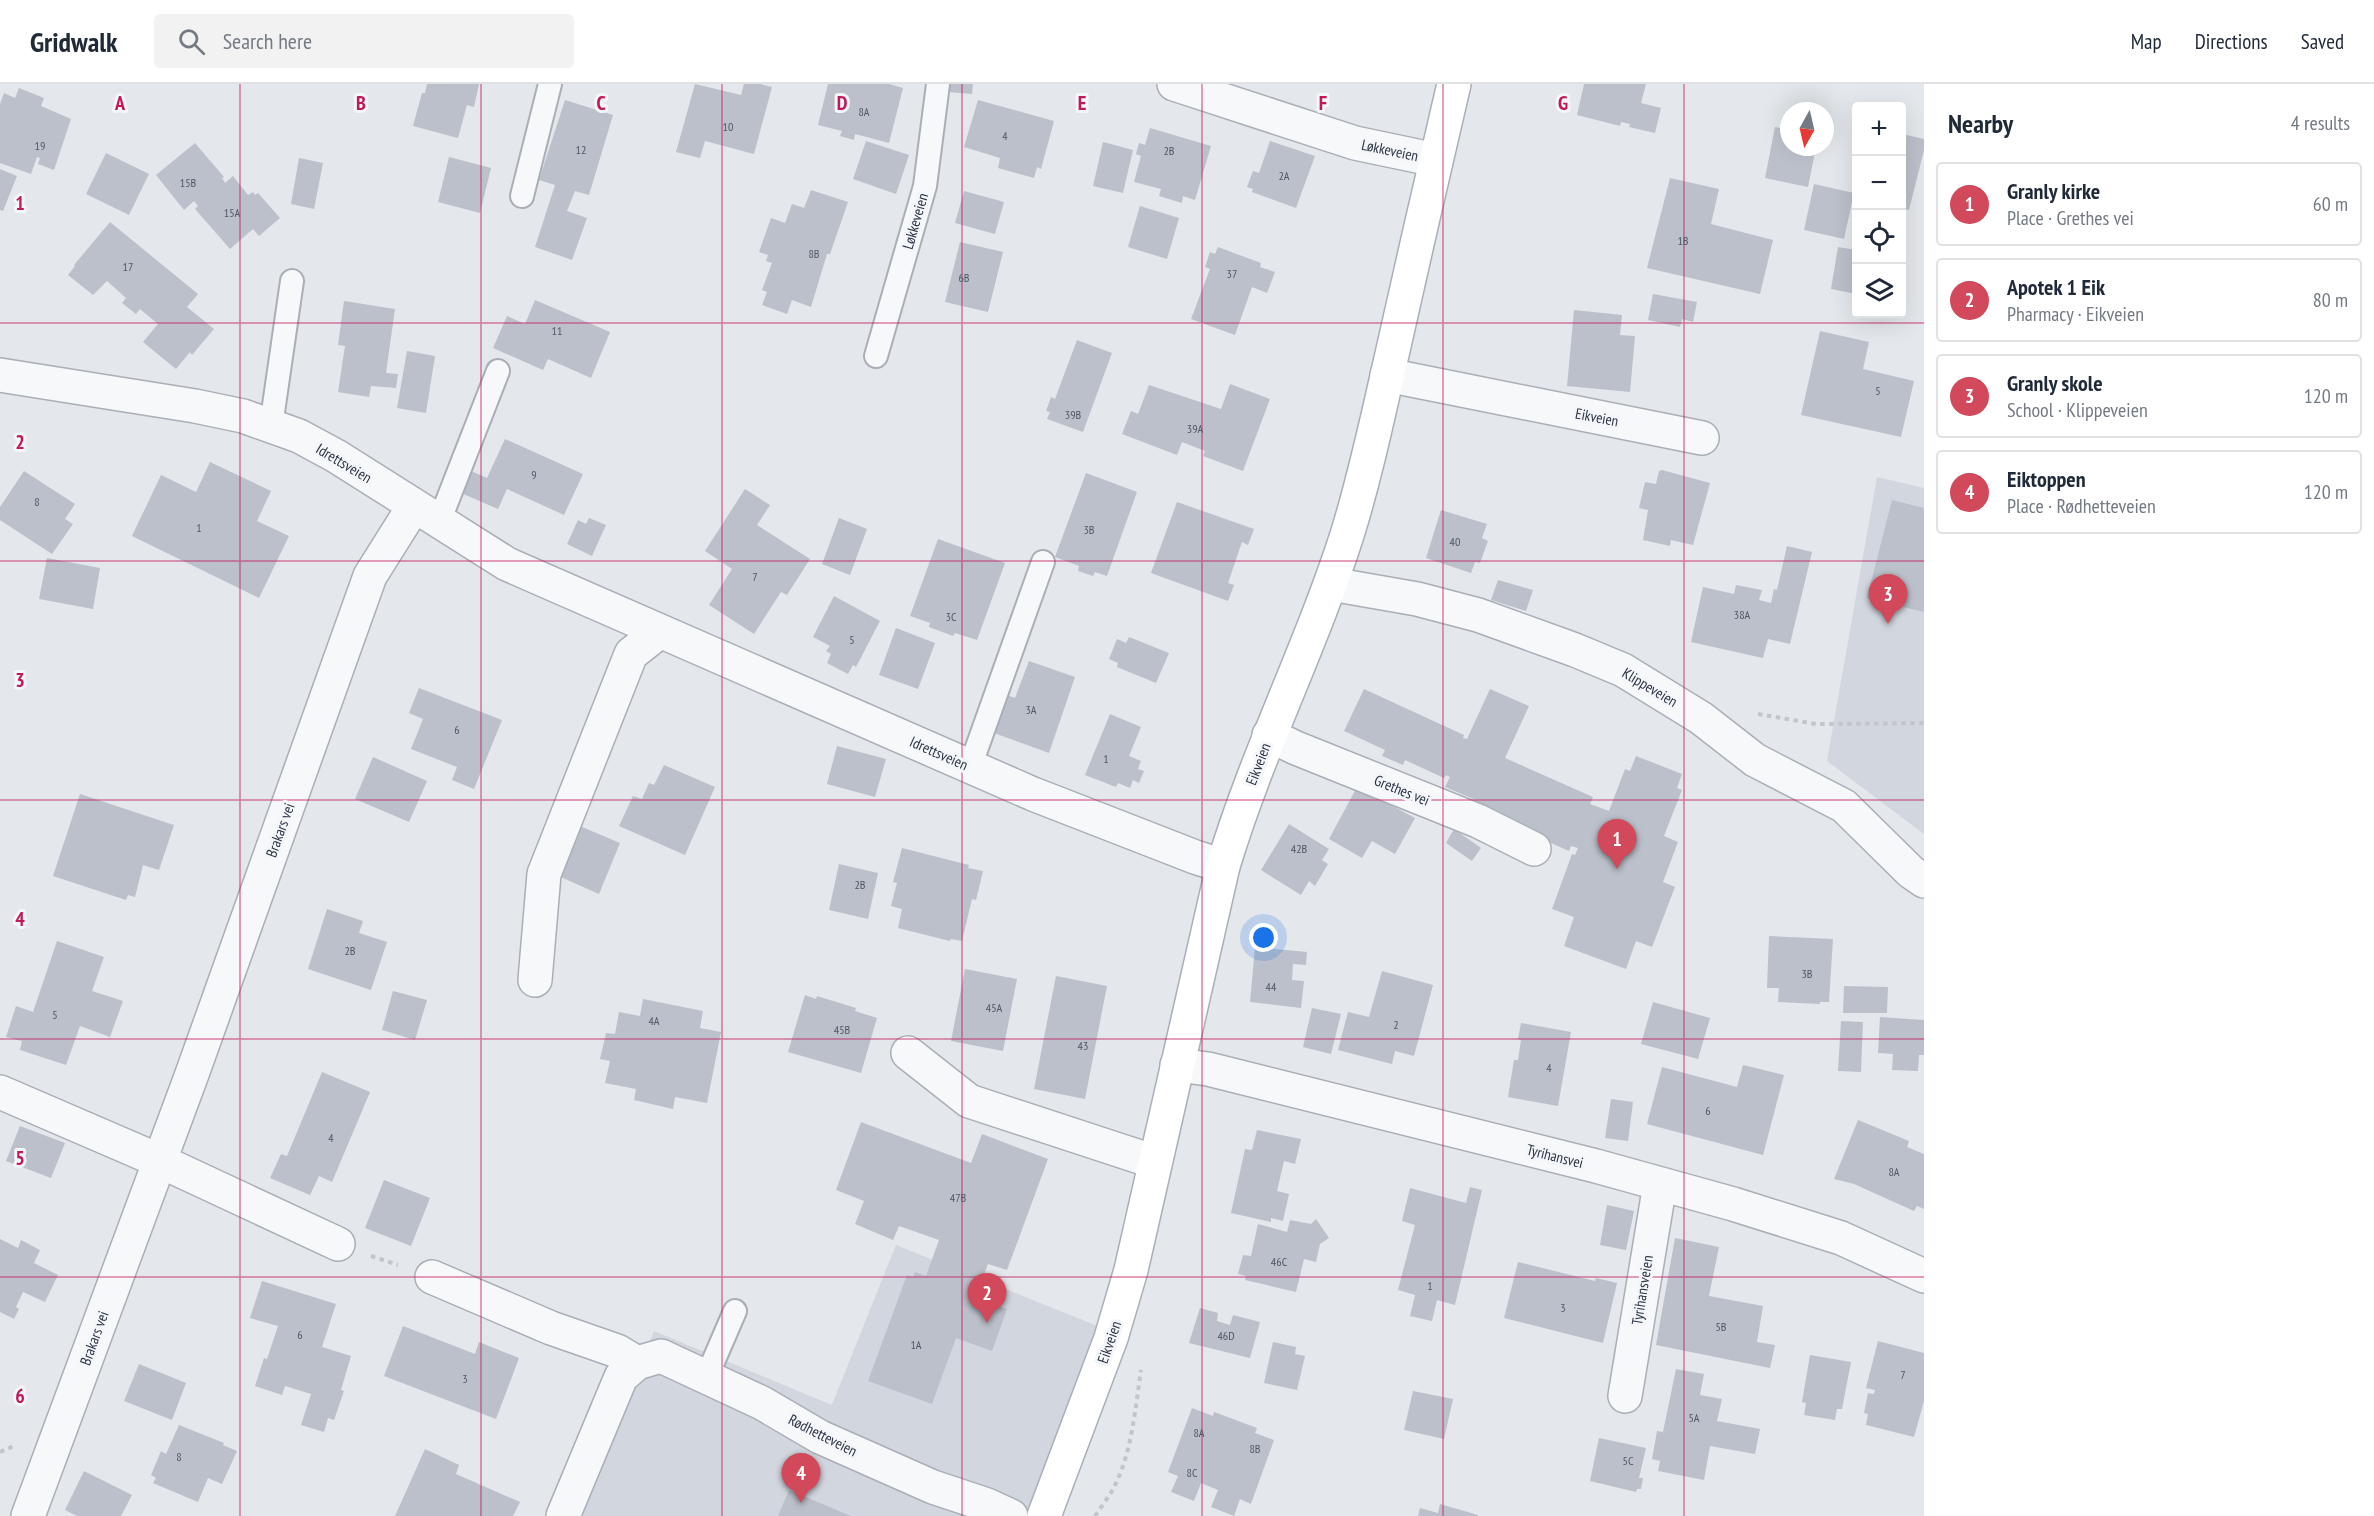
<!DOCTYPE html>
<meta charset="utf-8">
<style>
:root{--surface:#fff;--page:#f2f2f3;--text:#1f2937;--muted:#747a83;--line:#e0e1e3;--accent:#d1495b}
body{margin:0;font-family:"PT Sans Narrow",sans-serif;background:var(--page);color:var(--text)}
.controls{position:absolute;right:18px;top:18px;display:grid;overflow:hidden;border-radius:6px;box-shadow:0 6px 24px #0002}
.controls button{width:54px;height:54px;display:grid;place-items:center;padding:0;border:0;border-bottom:2px solid var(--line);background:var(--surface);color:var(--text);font:30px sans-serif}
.compass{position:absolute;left:1780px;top:18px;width:54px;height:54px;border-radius:50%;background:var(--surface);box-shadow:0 6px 24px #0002;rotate:188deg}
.you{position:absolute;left:1264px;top:854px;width:21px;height:21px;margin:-15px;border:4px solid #fff;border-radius:50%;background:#1a73e8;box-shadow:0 0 0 9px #1a73e833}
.badge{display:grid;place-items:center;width:39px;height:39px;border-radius:50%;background:var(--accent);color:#fff;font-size:20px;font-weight:700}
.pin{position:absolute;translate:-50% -50px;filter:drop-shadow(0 2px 3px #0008)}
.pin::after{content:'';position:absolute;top:32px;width:21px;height:18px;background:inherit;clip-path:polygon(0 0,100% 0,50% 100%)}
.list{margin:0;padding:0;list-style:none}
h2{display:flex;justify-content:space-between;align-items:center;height:78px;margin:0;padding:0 24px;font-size:26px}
h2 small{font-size:20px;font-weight:400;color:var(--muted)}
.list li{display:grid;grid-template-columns:39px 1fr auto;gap:18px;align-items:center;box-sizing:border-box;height:84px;margin:0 12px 12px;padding:0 12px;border:2px solid var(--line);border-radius:6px}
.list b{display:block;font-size:22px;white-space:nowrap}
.list p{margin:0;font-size:20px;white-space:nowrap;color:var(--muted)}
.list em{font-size:20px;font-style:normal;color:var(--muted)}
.icon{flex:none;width:33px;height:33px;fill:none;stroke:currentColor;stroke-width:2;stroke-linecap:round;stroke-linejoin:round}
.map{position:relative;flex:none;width:1924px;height:1432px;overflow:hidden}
header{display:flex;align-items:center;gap:36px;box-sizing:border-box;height:84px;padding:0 30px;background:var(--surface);border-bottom:2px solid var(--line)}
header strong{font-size:28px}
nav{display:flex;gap:33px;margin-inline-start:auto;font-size:21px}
.search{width:420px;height:54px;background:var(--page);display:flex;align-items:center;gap:15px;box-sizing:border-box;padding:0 21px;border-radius:6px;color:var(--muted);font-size:22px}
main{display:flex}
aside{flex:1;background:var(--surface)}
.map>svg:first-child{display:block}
.built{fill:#d2d6de}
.building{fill:#bbc0ca}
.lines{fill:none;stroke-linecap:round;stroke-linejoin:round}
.service-casing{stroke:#a9aeb7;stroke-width:26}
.minor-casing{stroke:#a9aeb7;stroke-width:36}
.secondary-casing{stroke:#a9aeb7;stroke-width:36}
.path{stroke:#c2c5cb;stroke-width:4;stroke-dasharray:4.5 4.5;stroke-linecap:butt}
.service{stroke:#f7f8fa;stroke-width:22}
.minor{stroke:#f7f8fa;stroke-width:33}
.secondary{stroke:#fff;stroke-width:33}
.grid{fill:none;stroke:#c2185b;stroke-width:1.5;stroke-opacity:0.55}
.labels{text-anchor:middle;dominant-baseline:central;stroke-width:6;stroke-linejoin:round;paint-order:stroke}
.number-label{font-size:12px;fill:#4f5766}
.street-label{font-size:15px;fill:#2b3445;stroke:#f4f6f9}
.grid-label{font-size:20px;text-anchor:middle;font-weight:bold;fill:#c2185b;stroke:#f4f6f9;stroke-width:6;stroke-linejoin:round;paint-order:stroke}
</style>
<header>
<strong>Gridwalk</strong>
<div class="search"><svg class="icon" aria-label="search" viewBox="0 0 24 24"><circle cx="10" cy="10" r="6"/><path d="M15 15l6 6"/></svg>Search here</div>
<nav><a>Map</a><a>Directions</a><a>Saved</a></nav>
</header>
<main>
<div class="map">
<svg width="1924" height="1432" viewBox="0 0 1924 1432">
<rect width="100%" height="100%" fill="#e4e7ec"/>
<path class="built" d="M1877 393 1924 404V750L1827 677Z
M896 1161 1100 1243 1030 1432H577L654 1247 832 1321Z"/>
<path class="building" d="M427 0H479L474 23 467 21 458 54 413 42 422 9H425Z
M695 0 741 11 744 0H760L772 3 754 70 705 57 700 74 676 68Z
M828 0H889L903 4 889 59 855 50 854 56 840 52 842 47 818 41Z
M949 0H973L972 10 949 8Z
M1584 0H1646L1641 19 1661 24 1655 49 1629 43 1630 40 1621 38 1620 42 1577 31Z
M19 4 44 14 41 22 71 35 54 86 38 80 40 74 37 73 31 90 0 79V20L4 9 15 14Z
M565 16 613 31 589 111 575 107 567 127 587 134 572 176 535 163 555 101 539 96Z
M978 16 1054 37 1041 85 1037 83 1034 94 998 84 1000 74 964 63Z
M1775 43 1789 46V63H1816L1808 103 1765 94Z
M1150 44 1211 62 1195 116 1183 112 1182 119 1159 112 1161 105 1134 98 1141 72 1136 70 1139 59 1145 61Z
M1902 50 1924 55V66L1909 126 1902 124Z
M866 57 909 71 896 110 853 95Z
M1270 57 1315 72 1296 124 1252 108 1253 105 1247 103 1253 87 1259 89Z
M1103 58 1133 66 1123 109 1093 102Z
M195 59 224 93 222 94 225 99 233 92 248 111 253 108 255 111 258 109 280 134 259 152 253 145 230 165 195 125 198 122 194 117 184 126 156 91Z
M106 69 149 90 129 131 86 110Z
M449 73 491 84 480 129 438 118Z
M299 74 323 79 314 125 291 120Z
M0 85 17 92 3 127 0 126Z
M1856 90V104L1852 103Z
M1670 94 1719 105 1711 140 1773 156 1760 210 1647 184Z
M1814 100 1854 109 1844 155 1804 146Z
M811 106 848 118 830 170H827L811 223 792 216 787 230 762 221 767 208 762 206 772 179 766 177 768 171 759 168 771 134 785 139 792 120 804 124Z
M964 107 1004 118 995 150 955 139Z
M1140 122 1179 134 1167 175 1128 163Z
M110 138 198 210 187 223 214 245 192 271 190 268 176 285 143 258 158 240 140 225 136 230 122 219 126 214 107 197 93 211 68 191 75 182 74 181Z
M960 158 1003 168 988 228 945 218Z
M1218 163 1261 179 1260 183 1275 188 1267 209 1252 203 1235 251 1191 235 1210 185 1205 183 1210 168 1215 170Z
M1838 163 1856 166V210L1831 205Z
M1653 210 1697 218 1693 238 1682 235 1680 243 1648 236Z
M535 216 610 248 591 294 548 275 543 286 493 264 507 232 525 240Z
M344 217 395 225 386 289 398 290 396 304 371 302 369 313 338 308 345 262 338 261Z
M1574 226 1622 231 1620 251 1635 252 1630 308 1567 302Z
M1820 247 1869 258 1863 285 1914 297 1901 353 1801 331Z
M1077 256 1112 269 1083 348 1047 335 1050 328 1046 327 1051 313 1055 315Z
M407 267 435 272 426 329 397 324Z
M1230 300 1270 315 1243 387 1203 372 1205 367 1182 358 1177 371 1122 350 1131 327 1138 330 1149 301 1221 325Z
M505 355 583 390 564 431 507 405 498 425 461 409 471 387 487 394Z
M210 378 271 407 257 437 289 452 259 514 132 452 161 391 196 408Z
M1662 386 1710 399 1693 461 1671 456 1670 462 1643 456 1648 426 1639 424 1645 398 1656 400 1659 387Z
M24 387 75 420 65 435 73 440 52 470 0 436V423Z
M1086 389 1137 408 1107 492 1095 488 1093 492 1078 487 1079 482 1055 473Z
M745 405 770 421 757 441 810 475 787 511 781 508 754 550 709 521 732 485 705 467Z
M1892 416 1924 424V528L1867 514Z
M1177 418 1254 445 1248 461 1242 458 1228 499 1234 501 1228 517 1151 489Z
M1441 426 1487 440 1482 454 1488 457 1480 479 1475 478 1471 489 1426 474Z
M589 434 606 441 592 472 567 460 578 436 586 440Z
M839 434 867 445 850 491 822 480Z
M938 455 1005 479 977 556 955 549 953 552 929 543 930 539 910 532Z
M1787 462 1812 468 1790 560 1768 555 1763 574 1691 558 1703 503 1734 510 1736 501 1762 506 1759 516 1771 519 1774 505 1777 506Z
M47 474 100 484 93 525 39 515Z
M1498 496 1533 506 1526 527 1491 516Z
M834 512 880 537 856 583 853 581 848 590 827 579 831 570 826 567 830 562 813 553Z
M896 544 935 559 918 605 879 591Z
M1129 553 1169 569 1156 599 1117 583 1118 579 1109 575 1117 555 1126 559Z
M1029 577 1075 593 1049 669 994 649 1007 611 1015 614Z
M419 604 502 636 474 705 452 696 457 683 411 665 423 635 409 629Z
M1364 605 1464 651 1463 654 1467 655 1490 605 1529 622 1505 674 1593 713 1590 720 1609 727 1625 685 1630 687 1636 672 1682 690 1677 704 1682 706 1664 752 1678 758 1663 798 1675 803 1652 863 1636 857 1626 885 1564 862 1574 833 1552 825 1572 770 1575 771 1578 764 1571 762 1569 767 1472 724 1476 716 1445 703 1450 693 1446 691 1444 694 1405 676 1403 681 1382 672 1385 666 1344 647Z
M1110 630 1141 643 1129 672 1141 677 1138 685 1144 687 1139 699 1133 696 1130 704 1118 699 1116 703 1085 691Z
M837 662 886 675 875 713 827 700Z
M373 673 427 697 409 738 355 715Z
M664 681 715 703 685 771 619 742 633 712 642 715 649 699 654 701Z
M1357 703 1415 734 1395 770 1372 757 1362 774 1329 755Z
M80 710 174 741 159 786 143 781 135 813 128 811 126 816 53 792Z
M575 740 620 759 599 810 554 790Z
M1289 740 1329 765 1322 776 1328 780 1315 802 1309 797 1301 811 1261 786Z
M1454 745 1481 764 1472 777 1446 759Z
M902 764 969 781 968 784 983 787 976 816 972 815 962 857 951 855 950 857 898 844 902 825 891 822 897 799 893 798Z
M839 780 878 789 868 835 829 826Z
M327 825 363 837 359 849 387 858 371 906 308 885Z
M1769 852 1833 855 1829 918H1820V920L1778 918 1779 904H1767Z
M57 857 104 873 92 907 123 917 110 953 80 942 66 981 20 966 22 957 6 953 16 922 33 928Z
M1255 863 1307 868 1306 881 1293 880 1292 896 1304 897 1301 924 1250 918Z
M965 885 1017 895 1003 967 951 957Z
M1382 887 1433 901 1414 972 1395 967 1392 980 1338 966 1348 928 1369 933Z
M1056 892 1107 902 1085 1015 1034 1005Z
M1844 902 1888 903 1887 929H1843Z
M393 907 427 916 415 956 382 946Z
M805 911 816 915 817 912 856 924 855 927 877 934 861 989 788 968Z
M643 915 703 927 700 944 721 948 707 1019 675 1013 673 1025 634 1016 636 1005 605 999 610 977 600 975 606 949 615 950 619 928 640 932Z
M1653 918 1710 934 1698 975 1641 960Z
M1312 924 1341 930 1331 970 1303 963Z
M1880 933 1924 936V971H1919L1918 987 1892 986 1893 970 1878 969Z
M1841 937 1863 938 1861 988 1838 987Z
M1521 939 1571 948 1558 1022 1508 1013 1514 976H1518L1521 956 1518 955Z
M1743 981 1784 991 1763 1071 1647 1040 1662 983 1737 1003Z
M322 988 370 1008 332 1098 319 1092 310 1111 270 1094 281 1070 287 1072Z
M1611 1015 1633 1018 1628 1057 1605 1054Z
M1858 1036 1909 1057 1907 1063 1924 1070V1125L1917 1122 1914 1127 1854 1100 1834 1095Z
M861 1038 971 1079 982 1050 1048 1075 1007 1186 988 1180 975 1214 1007 1225 992 1267 956 1254 932 1320 868 1297 907 1191 913 1193 915 1188 926 1192 939 1156 899 1142 893 1156 855 1140 864 1117 836 1106Z
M20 1042 65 1059 51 1094 6 1077Z
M1257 1046 1301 1055 1295 1080 1284 1077 1277 1107 1289 1110 1283 1137 1271 1134V1138L1231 1129 1245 1065 1252 1066Z
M384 1096 430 1114 411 1162 365 1144Z
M1470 1103 1482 1106 1455 1221 1437 1216 1432 1237 1410 1232 1415 1211 1398 1206 1415 1141 1402 1137 1410 1104 1466 1119Z
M1607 1121 1634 1127 1626 1166 1600 1161Z
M1316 1135 1329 1154 1320 1160 1316 1178 1304 1175 1296 1208 1245 1196 1246 1192 1238 1190 1243 1171 1251 1172 1258 1140 1287 1148 1290 1136 1311 1140Z
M1675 1154 1719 1163 1709 1212 1763 1222 1757 1258 1775 1261 1770 1284 1656 1261Z
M0 1155 18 1164 21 1156 40 1166 34 1179 58 1191 45 1218 23 1208 16 1223 19 1225 14 1235 0 1228Z
M1518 1178 1595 1197 1596 1194 1617 1199 1603 1259 1504 1234Z
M262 1197 336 1220 322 1263 351 1272 341 1306 344 1307 334 1336 328 1334 324 1348 301 1341 311 1310 285 1302 282 1311 255 1302 264 1274 267 1275 278 1242 250 1234Z
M1200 1224 1218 1229 1217 1237 1230 1241 1233 1231 1260 1238 1250 1274 1189 1259Z
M403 1242 475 1270 479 1258 519 1274 496 1335 384 1292Z
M1878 1257 1924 1269V1317L1914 1353 1866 1341 1868 1330 1864 1329 1868 1309 1874 1310 1875 1306 1866 1304Z
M1273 1258 1296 1263 1295 1270 1305 1272 1297 1306 1264 1299Z
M1810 1271 1851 1278 1842 1325H1837L1835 1336 1804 1331 1806 1319 1802 1318Z
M139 1280 186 1299 172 1336 124 1317Z
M1676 1285 1704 1290 1700 1311 1722 1315 1717 1337 1760 1345 1755 1370 1710 1362 1704 1396 1658 1387 1660 1377 1652 1375 1657 1347 1663 1348Z
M1413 1307 1453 1315 1444 1355 1404 1346Z
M1192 1324 1213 1332 1214 1328 1257 1344 1255 1349 1274 1356 1251 1420 1240 1415 1234 1432 1211 1423 1218 1406 1201 1399 1194 1417 1171 1408 1178 1392 1168 1388Z
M179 1341 224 1359 223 1361 237 1367 222 1400 208 1394 198 1418 153 1399 156 1394 151 1391 161 1367 166 1370Z
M1599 1354 1646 1364 1639 1394H1643L1641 1405H1637L1636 1408 1590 1397Z
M425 1365 459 1381 456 1390 520 1418 513 1432H395Z
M84 1387 132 1411 121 1432H77L65 1426Z
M789 1406 851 1432H778Z
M1440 1420 1478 1431V1432H1418L1420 1424 1438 1429Z"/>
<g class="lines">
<defs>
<path id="service" d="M522 112 550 0
M876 272 925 102 938 0
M271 342 292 197
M439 438 498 287
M970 683 1043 478
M707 1292 735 1227"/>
<path id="minor" d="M1174 0 1355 59 1436 76
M0 291 195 322 243 332 299 352 336 372 507 480 1033 710 1195 773 1223 782
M1387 291 1702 354
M1331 500 1417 515 1478 531 1575 566 1623 586 1701 634 1755 676 1844 722 1911 788 1924 797
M1269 651 1296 664 1478 737 1534 765
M535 896 544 790 631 570 659 548
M908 969 969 1017 1155 1078
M1177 981 1208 985 1596 1082 1733 1120 1841 1154 1924 1192
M0 1008 160 1077 338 1160
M432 1193 551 1244 617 1267 637 1279
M1625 1312 1660 1100
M28 1432 192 990 370 492 414 422
M563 1432 621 1293 637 1279 661 1272 762 1319 820 1353 933 1403 987 1421 1011 1432"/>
<path id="secondary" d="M1044 1432 1111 1254 1131 1186 1223 782C1257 669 1311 563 1347 451 1366 390 1379 327 1393 266 1413 177 1433 89 1454 0"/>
</defs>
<use href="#service" class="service-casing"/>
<use href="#minor" class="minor-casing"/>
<use href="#secondary" class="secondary-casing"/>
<path class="path" d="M1758 630 1816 640 1924 639
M371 1172 398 1181
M0 1368 16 1361
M1095 1432C1101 1423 1108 1414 1113 1405 1132 1370 1135 1325 1141 1286"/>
<use href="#service" class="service"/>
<use href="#minor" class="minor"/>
<use href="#secondary" class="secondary"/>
</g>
<path class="grid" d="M240 0V1432M481 0V1432M722 0V1432M962 0V1432M1202 0V1432M1443 0V1432M1684 0V1432M0 239H1924M0 477H1924M0 716H1924M0 955H1924M0 1193H1924"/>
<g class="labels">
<g class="number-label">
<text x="864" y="27">8A</text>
<text x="728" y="42">10</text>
<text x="1005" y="51">4</text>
<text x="40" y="61">19</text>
<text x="581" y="65">12</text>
<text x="1169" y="66">2B</text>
<text x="1284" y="91">2A</text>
<text x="188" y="98">15B</text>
<text x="232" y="128">15A</text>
<text x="1683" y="156">1B</text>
<text x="814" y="169">8B</text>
<text x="128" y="182">17</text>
<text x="1232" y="189">37</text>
<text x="964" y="193">6B</text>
<text x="557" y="246">11</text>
<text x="1878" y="306">5</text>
<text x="1073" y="330">39B</text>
<text x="1195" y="344">39A</text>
<text x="534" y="390">9</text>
<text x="37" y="417">8</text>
<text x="199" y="443">1</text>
<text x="1089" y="445">3B</text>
<text x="1455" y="457">40</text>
<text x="755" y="492">7</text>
<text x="1742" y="530">38A</text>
<text x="951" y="532">3C</text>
<text x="852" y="555">5</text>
<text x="1031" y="625">3A</text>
<text x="457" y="645">6</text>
<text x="1106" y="674">1</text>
<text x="1299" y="764">42B</text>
<text x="860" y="800">2B</text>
<text x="350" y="866">2B</text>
<text x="1807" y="889">3B</text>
<text x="1271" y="902">44</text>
<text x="994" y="923">45A</text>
<text x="55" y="930">5</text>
<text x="654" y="936">4A</text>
<text x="1396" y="940">2</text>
<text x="842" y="945">45B</text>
<text x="1083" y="961">43</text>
<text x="1549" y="983">4</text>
<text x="1708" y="1026">6</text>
<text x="331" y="1053">4</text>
<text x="1894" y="1087">8A</text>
<text x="958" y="1113">47B</text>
<text x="1279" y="1177">46C</text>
<text x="1430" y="1201">1</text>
<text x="1563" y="1223">3</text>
<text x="1721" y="1242">5B</text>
<text x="300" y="1250">6</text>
<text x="1226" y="1251">46D</text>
<text x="916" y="1260">1A</text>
<text x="1903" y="1290">7</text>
<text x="465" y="1294">3</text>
<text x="1694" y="1333">5A</text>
<text x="1199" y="1348">8A</text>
<text x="1255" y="1364">8B</text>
<text x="179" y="1372">8</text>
<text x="1628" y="1376">5C</text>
<text x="1192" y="1388">8C</text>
</g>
<g class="street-label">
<text transform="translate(1390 66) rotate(12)">Løkkeveien</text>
<text transform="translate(915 137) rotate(-74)">Løkkeveien</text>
<text transform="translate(1597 333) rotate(11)">Eikveien</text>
<text transform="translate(344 379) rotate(31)">Idrettsveien</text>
<text transform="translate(1650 603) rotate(31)">Klippeveien</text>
<text transform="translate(939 669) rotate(24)">Idrettsveien</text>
<text transform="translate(1258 680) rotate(-69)">Eikveien</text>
<text transform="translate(1402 706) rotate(22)">Grethes vei</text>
<text transform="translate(280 746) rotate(-70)">Brakars vei</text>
<text transform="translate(1555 1072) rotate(14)">Tyrihansvei</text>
<text transform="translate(1642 1206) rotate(-81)">Tyrihansveien</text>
<text transform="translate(94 1254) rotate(-70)">Brakars vei</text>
<text transform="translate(1109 1258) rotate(-71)">Eikveien</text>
<text transform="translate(823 1351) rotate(27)">Rødhetteveien</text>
</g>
</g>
<g class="grid-label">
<text x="120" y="26">A</text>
<text x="361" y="26">B</text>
<text x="601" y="26">C</text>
<text x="842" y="26">D</text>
<text x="1082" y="26">E</text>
<text x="1323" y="26">F</text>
<text x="1563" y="26">G</text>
<text x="20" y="126">1</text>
<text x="20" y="365">2</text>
<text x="20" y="603">3</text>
<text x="20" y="842">4</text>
<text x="20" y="1081">5</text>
<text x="20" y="1319">6</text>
</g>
</svg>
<div class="controls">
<button>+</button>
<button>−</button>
<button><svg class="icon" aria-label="locate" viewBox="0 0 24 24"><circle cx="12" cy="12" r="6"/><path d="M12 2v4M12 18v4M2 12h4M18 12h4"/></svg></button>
<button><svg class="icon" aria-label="layers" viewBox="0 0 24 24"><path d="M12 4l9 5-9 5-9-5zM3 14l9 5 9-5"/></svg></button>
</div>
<svg class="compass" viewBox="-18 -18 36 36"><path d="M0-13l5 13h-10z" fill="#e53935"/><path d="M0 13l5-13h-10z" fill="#747a83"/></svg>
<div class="you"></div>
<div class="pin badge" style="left:1617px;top:785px">1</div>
<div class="pin badge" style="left:987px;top:1239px">2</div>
<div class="pin badge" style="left:1888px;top:540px">3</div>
<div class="pin badge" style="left:801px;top:1419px">4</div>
</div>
<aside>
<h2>Nearby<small>4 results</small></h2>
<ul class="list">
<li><span class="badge">1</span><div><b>Granly kirke</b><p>Place · Grethes vei</p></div><em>60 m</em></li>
<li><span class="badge">2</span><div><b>Apotek 1 Eik</b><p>Pharmacy · Eikveien</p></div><em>80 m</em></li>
<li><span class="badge">3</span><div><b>Granly skole</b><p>School · Klippeveien</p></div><em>120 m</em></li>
<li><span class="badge">4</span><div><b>Eiktoppen</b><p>Place · Rødhetteveien</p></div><em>120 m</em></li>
</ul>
</aside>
</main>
